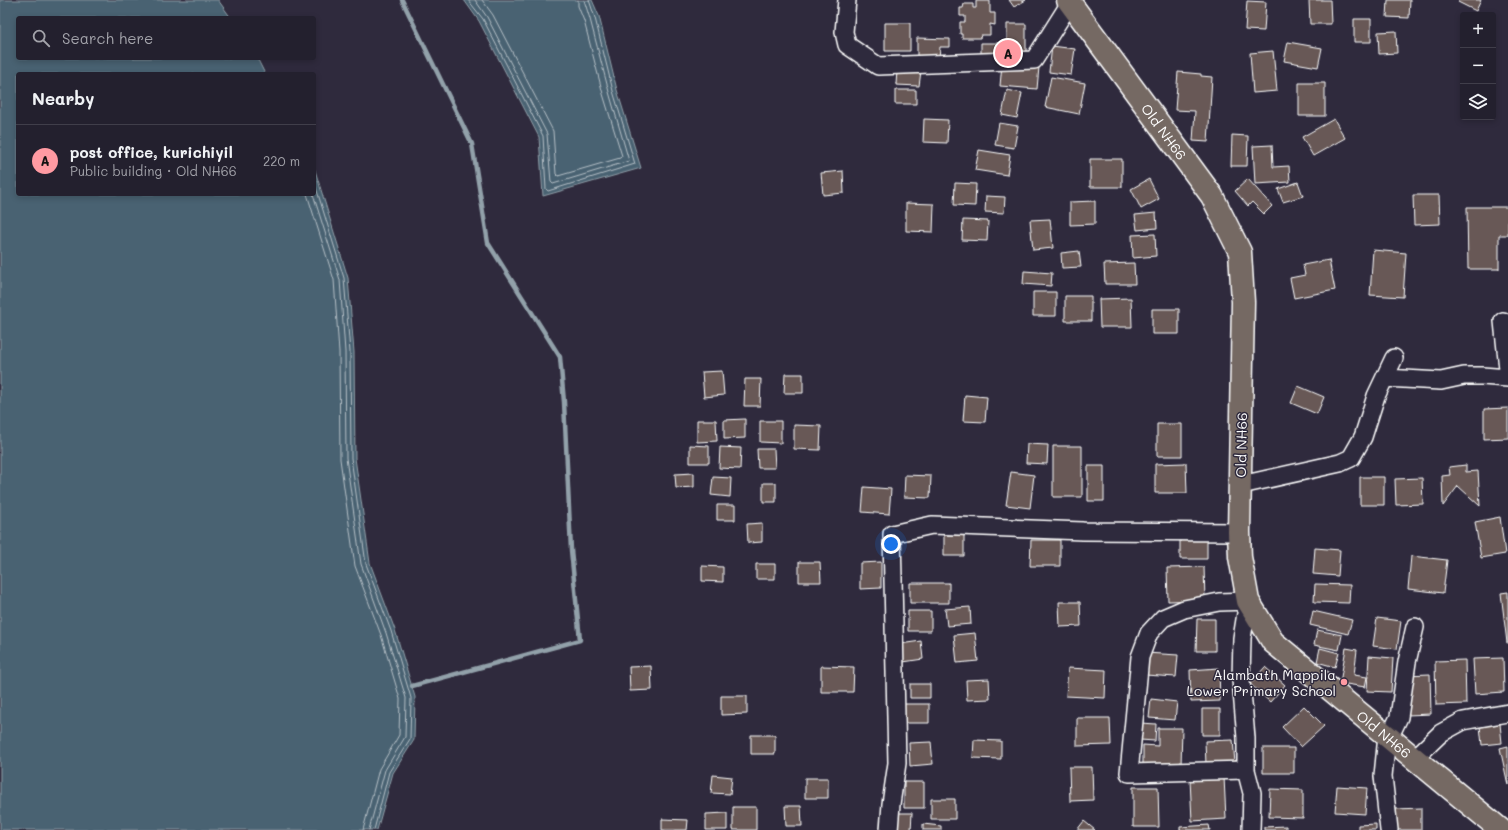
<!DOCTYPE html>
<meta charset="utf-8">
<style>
:root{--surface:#23202e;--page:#2f2d3a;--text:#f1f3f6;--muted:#a3a3aa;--line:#403e4a;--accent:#ff9aa2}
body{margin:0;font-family:Mali,sans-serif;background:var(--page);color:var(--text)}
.controls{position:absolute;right:12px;top:12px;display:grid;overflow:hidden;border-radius:4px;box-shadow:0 2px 6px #0003}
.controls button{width:36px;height:36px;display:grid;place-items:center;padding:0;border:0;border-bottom:1px solid var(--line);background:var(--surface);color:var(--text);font:20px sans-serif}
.you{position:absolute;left:891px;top:544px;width:14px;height:14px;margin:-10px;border:3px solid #fff;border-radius:50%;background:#1a73e8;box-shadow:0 0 0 6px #1a73e833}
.badge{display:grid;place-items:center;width:26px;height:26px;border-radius:50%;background:var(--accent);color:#111;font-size:13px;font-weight:700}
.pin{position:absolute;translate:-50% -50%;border:2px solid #fff;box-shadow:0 1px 4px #0006}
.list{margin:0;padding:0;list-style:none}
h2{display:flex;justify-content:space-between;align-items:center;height:52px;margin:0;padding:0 16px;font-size:17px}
h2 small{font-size:13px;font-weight:400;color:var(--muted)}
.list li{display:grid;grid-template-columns:26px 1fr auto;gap:12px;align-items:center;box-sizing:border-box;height:72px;padding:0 16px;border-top:1px solid var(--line)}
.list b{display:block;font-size:15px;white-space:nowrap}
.list p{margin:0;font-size:13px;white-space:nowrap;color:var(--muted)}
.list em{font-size:13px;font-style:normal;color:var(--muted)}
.icon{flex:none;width:22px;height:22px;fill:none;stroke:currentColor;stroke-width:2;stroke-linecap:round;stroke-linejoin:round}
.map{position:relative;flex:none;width:1508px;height:830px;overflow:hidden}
.search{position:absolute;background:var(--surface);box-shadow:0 2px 6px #0003;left:16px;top:16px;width:300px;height:44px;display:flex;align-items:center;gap:10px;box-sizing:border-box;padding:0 14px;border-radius:4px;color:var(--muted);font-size:15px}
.panel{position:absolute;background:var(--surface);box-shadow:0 2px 6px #0003;left:16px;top:72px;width:300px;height:124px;border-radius:4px}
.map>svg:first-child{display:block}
.water{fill:#496272;stroke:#92a1aa}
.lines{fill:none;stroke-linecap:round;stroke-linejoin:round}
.shore{stroke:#b6c0c7;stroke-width:1}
.stream{stroke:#92a1aa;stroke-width:4.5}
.building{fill:#675956;stroke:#fff}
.minor-casing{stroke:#fff;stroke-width:20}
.primary-casing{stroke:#fff;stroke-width:25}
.minor{stroke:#2f2a3d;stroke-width:17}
.primary{stroke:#756964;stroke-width:22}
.poi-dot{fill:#ff9aa2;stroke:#2f2a3d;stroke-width:1.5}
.labels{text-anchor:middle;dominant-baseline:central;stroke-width:3;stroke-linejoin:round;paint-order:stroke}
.street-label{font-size:14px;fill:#fff;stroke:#2f2a3d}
.poi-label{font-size:14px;fill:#fff;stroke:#2f2a3d;text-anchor:end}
</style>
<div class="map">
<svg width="1508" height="830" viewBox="0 0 1508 830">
<rect width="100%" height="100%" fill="#2f2a3d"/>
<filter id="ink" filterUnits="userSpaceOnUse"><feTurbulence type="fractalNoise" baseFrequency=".025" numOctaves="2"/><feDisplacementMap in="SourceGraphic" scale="8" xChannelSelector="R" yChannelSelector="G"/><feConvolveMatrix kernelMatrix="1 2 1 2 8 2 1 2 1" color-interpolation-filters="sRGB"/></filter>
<g filter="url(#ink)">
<path class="water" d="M0 0H218L231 18H18V58H257L265 74H18V194H314V167L348 278 354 352 355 458 370 563 395 630 415 697 414 740 393 773 377 830H0Z
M464 0H592L599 16 617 90 641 168 543 196 539 137 479 21Z"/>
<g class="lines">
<path class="shore" d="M468 0 483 19 543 136 546 189 548 191 635 164 613 91 595 18 589 0
M475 0 487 17 547 134 551 182 553 184 629 161 609 92 590 19 584 0
M482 0 493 15 553 131 556 174 558 176 620 158 622 156 603 94 584 21 578 6V0
M314 181 344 278 350 352 351 458 366 564 391 631 411 698 410 739 389 772 374 830
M307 194 334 280 339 352 340 459 355 566 381 635 400 699 399 735 379 769 363 830
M313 194 340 280 345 352 346 458 361 564 386 633 406 698 405 737 385 770 369 830"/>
<path class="stream" d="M402 0 472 144 488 243 560 357 564 402 571 550 580 640 412 686"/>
</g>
<path class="building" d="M1009 0H1026L1014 7Z
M1309 0H1330L1331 24H1310Z
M1388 0H1410L1409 18 1387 17Z
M1459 0H1481L1476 11 1458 2Z
M976 1H990V13H995V25L990 24V35H981L980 38H962V34H960V22H965V16H960V8H963L964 4H973V8H976Z
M1247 1 1266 2 1264 31 1245 30Z
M1354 19H1371V42H1354Z
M885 23H910V51H885Z
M1007 24H1026V57L981 58V43H1007Z
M1396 31 1397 53 1379 54 1378 32Z
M917 38 950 39V47H940L939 58 917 57Z
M1288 42 1322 48 1318 67 1284 61Z
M1052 46 1075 49 1071 75 1049 72Z
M1273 51 1277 91 1253 93 1250 53Z
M1002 64 1039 67 1037 89 1000 86Z
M897 70 921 71 919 86 896 85Z
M1178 72 1201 74V76L1212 77 1208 142 1193 141 1195 111 1175 110Z
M1051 77 1085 83 1079 114 1045 107Z
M1299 83H1325V116H1299Z
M895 90H916V104H895Z
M1007 90 1022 93 1017 118 1002 115Z
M924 119 948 120 947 143 923 142Z
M1334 119 1345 138 1313 156 1302 137Z
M999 123 1018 126 1014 148 995 145Z
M1232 135 1248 136 1247 166H1231Z
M1272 145 1273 167 1289 166 1290 182 1255 184 1253 146Z
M979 150 1010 155 1007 175 975 170Z
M1090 159H1122V187H1090Z
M843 171 844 193 823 195 821 173Z
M1149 179 1159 199 1141 209 1131 189Z
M1248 179 1272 206 1264 214 1252 202 1248 206 1235 191Z
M1298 182 1303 196 1283 202 1278 189Z
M955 183 976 184 975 206 954 205Z
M1413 195H1439L1440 224 1414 225Z
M986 196 1005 197 1004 213 985 212Z
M1095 201V224L1070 225V202Z
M906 203 934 204 933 232 906 231Z
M1467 207H1508V235H1499V269H1468Z
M1156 213 1157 228 1137 230 1135 215Z
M1050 219 1053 248 1033 250 1030 220Z
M963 220 988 221 987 241 962 240Z
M1155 234 1156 256 1133 258 1132 235Z
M1373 250 1406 253 1403 297 1370 295Z
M1079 251 1081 267 1062 268 1061 253Z
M1329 260 1335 290 1294 298 1290 278 1305 275 1303 265Z
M1134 263 1135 284H1105L1104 264Z
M1024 271 1052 273 1051 286 1023 284Z
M1033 292H1056V316H1033Z
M1065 296H1091V321H1065Z
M1131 298 1132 327H1100L1099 299Z
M1152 309H1179V334H1152Z
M722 371 724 395 704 397 702 372Z
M785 374H803V393H784Z
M745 379H761L760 406H744Z
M1298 386 1324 397 1317 414 1291 403Z
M965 395 987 397 985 422 963 421Z
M1508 408V438L1484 439V409Z
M745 419V438L724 439V420Z
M697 420H716L717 441 697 442Z
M760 421H781V443L760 442Z
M1157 424H1182V456H1157Z
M794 425 821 426 820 450 794 449Z
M1027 444 1048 445 1047 464 1026 463Z
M690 445 709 446V463H690Z
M1053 446H1082V497H1053Z
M720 447 741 448 740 469 719 468Z
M757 449H774L775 468H758Z
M1186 463 1187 493H1155V464Z
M1466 465V472L1478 471 1480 506 1458 486 1443 506 1442 476 1450 475 1449 467Z
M1088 466H1104V501H1088Z
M1011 472 1034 475 1030 508 1006 505Z
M694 473V487L676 488 675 474Z
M905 475 931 476 930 498 904 497Z
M713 477 731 478 730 497 711 495Z
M1360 477H1384V505H1360Z
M1422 478 1423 504 1396 505 1395 479Z
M763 483H776V502H763Z
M864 487 891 489 889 514 862 512Z
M717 505H735V520H717Z
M1500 517 1505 554 1481 558 1475 522Z
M762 523V542L748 543 747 524Z
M944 535H964V556H944Z
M1180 539H1207V559H1180Z
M1031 540H1060V566H1030Z
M1315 548 1340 550 1338 576 1313 574Z
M1411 556 1447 560 1443 593 1408 589Z
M799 562H820L821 582H799Z
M881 562V588L860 589V563Z
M756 564H775V579H756Z
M702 566 723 567V582L702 581Z
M1204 567 1205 600 1168 601 1167 568Z
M910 583H949V603H910Z
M1315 584 1350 585 1349 603 1314 602Z
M1508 592V643H1507L1501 593Z
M1059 602H1080L1081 626 1060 627Z
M970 607 971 624 947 626 945 609Z
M908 611H931V631H908Z
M1313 611 1352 620 1348 634 1310 625Z
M1377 618 1401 621 1397 649 1373 646Z
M1197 619H1215V651H1196Z
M1317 630 1342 635 1339 650 1314 645Z
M975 633 978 661 957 663 954 635Z
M921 641 923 659 903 662 900 644Z
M1320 648 1339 653 1335 667 1317 662Z
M1346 648 1357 650 1354 675 1367 677 1365 687 1340 683Z
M1146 653 1178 655 1176 677 1145 675Z
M1369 656 1393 658 1391 692 1367 691Z
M1503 658 1504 692 1475 694 1473 659Z
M1465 660 1466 704 1436 705 1435 661Z
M651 666 652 690 630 691 629 667Z
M821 666 854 667 853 692H821Z
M1265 667 1285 685 1270 702 1250 684Z
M1068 668 1106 670 1105 698 1066 696Z
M1219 668 1220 701 1191 702 1190 670Z
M1430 674 1431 714 1407 715 1406 675Z
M989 679 990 699 967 700 966 680Z
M910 684H930V698H910Z
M721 696H747V714L721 715Z
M1151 699 1177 702 1175 720 1149 718Z
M903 704H929V723H903Z
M1304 706 1324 726 1301 747 1282 727Z
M1202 709H1220V735H1202Z
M1077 718H1110L1111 745 1077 746Z
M1141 723 1156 724 1155 741 1140 740Z
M1500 724 1502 743 1482 745 1480 726Z
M1158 728H1182L1181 765H1143V745L1158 746Z
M751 735H775V754H751Z
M974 740 1001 741V759L973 758Z
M1233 740 1235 763 1206 764 1205 741Z
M931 742 933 764 910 766 909 743Z
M1508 746V785L1500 748Z
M1263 748H1294V773H1263Z
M1069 767H1092L1093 800 1070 801Z
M713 775 732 777 730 794 711 793Z
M1224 777 1226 819 1192 821 1190 779Z
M805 778H828V798H805Z
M904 782H924V808H904Z
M1337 786 1367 788 1365 814 1335 812Z
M1133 787H1158L1159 827H1133Z
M1270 789 1303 790V818L1269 817Z
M931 799H955V819H931Z
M785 806H801L802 826H786Z
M733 807H756V830H733Z
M1421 808V830H1396V809Z
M727 813V830H706V814Z
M896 813H912L911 830H895Z
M662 819 688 820 687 830H662Z
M1084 821 1095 830H1077Z
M923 824 941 826V830H923Z
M1376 824V830H1358V825Z
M1209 825 1210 830H1180V827Z
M1286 826V830H1264V827Z"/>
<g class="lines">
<defs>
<path id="minor" d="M847 0 844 32 847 45 878 66 1034 60 1070 3
M1503 321 1508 369
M1385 378 1441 381 1464 376H1482L1508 378
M1241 485 1340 463 1351 458 1363 437 1376 396 1394 358
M1387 736 1383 776 1389 830
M1389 738 1399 717 1407 662 1415 627
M1414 759 1441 733 1463 721 1508 713
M1246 770 1129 773 1140 657 1149 633 1163 618 1184 609 1219 602 1248 601 1242 638 1241 680 1246 738V770L1252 793 1251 830
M889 830 891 804 897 763 892 534 932 525 1083 531 1239 532"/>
<g id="primary">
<path id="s1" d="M1068 0 1212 196 1240 252 1243 302 1239 532 1240 557 1248 601 1273 642 1501 830"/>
</g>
</defs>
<use href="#minor" class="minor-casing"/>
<use href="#primary" class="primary-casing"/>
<use href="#minor" class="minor"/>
<use href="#primary" class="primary"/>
</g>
</g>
<circle class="poi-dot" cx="1344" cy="682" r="4"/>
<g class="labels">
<g class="street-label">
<text stroke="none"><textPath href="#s1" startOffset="163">Old NH66</textPath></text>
<text transform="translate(1241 445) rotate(-89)">Old NH66</text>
<text stroke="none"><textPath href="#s1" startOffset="848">Old NH66</textPath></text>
</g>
<g class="poi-label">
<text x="1336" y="674">Alambath Mappila<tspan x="1336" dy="16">Lower Primary School</tspan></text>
</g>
</g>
</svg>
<div class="controls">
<button>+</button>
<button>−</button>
<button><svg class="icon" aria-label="layers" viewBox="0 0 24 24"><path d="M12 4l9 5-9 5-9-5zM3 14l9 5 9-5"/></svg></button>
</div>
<div class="you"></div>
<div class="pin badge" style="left:1008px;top:53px">A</div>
<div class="search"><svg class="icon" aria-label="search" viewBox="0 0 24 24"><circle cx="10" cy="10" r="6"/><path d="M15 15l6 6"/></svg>Search here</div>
<section class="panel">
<h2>Nearby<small></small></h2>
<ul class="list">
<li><span class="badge">A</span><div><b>post office, kurichiyil</b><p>Public building · Old NH66</p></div><em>220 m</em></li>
</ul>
</section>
</div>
